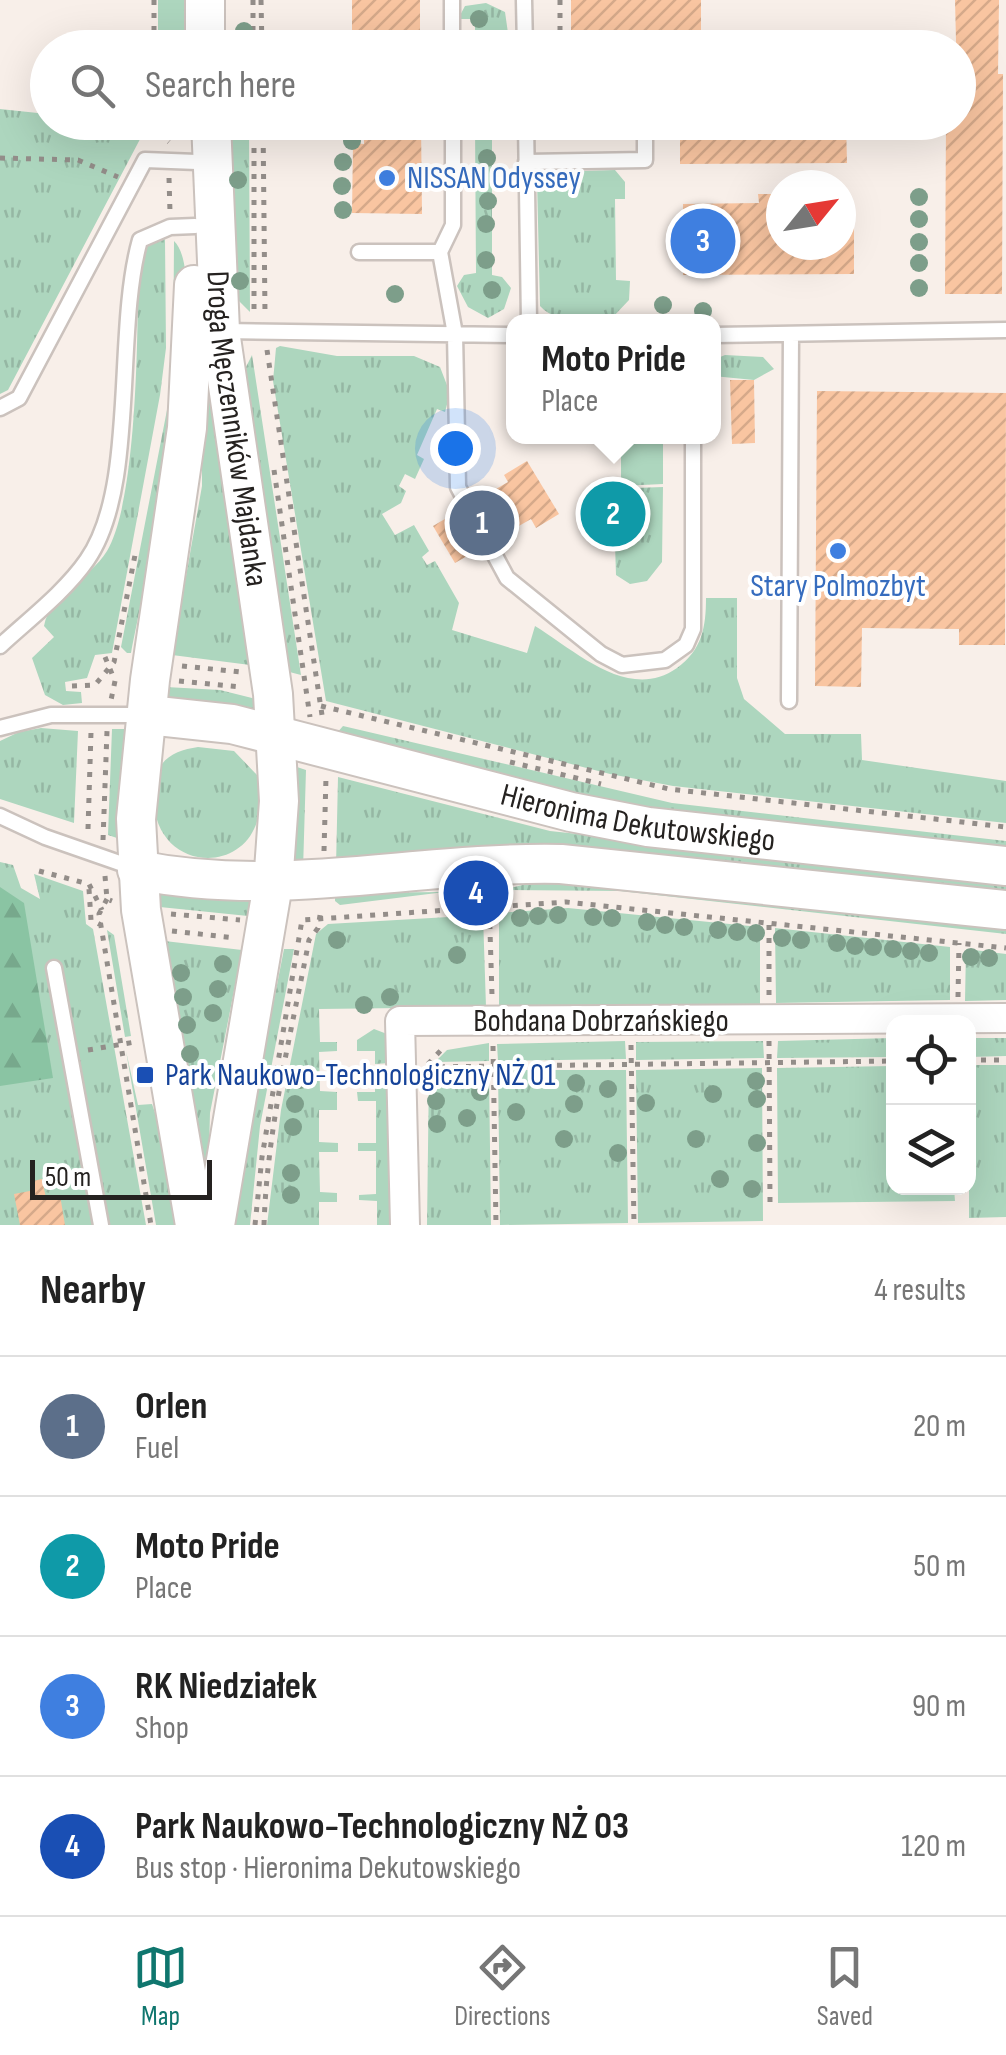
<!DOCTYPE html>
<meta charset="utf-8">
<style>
:root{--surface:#fff;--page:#f2f2f2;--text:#222;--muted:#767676;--line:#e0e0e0;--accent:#0f766e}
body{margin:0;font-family:"Sofia Sans Condensed",sans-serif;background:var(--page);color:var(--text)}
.controls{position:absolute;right:30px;bottom:30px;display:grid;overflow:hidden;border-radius:20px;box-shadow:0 10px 40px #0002}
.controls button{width:90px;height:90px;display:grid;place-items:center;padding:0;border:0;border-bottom:2px solid var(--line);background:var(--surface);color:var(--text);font:50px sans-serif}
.compass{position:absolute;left:766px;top:170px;width:90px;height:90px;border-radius:50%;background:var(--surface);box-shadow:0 10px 40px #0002;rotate:60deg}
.scale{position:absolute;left:30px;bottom:25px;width:182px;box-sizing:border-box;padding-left:10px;border:5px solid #252220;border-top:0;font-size:28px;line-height:35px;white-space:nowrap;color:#252220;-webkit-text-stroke:8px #fff;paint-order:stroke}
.you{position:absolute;left:455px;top:448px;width:35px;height:35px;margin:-25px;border:8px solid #fff;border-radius:50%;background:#1a73e8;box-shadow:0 0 0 15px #1a73e833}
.badge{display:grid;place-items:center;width:65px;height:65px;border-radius:50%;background:var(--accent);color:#fff;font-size:32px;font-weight:700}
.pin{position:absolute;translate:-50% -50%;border:5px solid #fff;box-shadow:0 2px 10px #0006}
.popup{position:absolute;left:506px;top:314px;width:215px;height:130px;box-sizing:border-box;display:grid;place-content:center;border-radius:20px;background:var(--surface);filter:drop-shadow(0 2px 8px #0005);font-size:32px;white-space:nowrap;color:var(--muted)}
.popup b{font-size:38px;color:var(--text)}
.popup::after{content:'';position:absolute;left:50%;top:100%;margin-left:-20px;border:20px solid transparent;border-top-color:var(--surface)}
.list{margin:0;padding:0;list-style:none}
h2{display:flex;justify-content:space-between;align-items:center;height:130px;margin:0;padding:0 40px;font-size:42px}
h2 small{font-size:32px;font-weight:400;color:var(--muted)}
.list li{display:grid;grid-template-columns:65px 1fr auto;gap:30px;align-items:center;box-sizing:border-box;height:140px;padding:0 40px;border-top:2px solid var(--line)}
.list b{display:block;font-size:38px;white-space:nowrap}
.list p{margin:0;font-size:32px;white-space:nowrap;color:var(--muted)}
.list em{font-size:32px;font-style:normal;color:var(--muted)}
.icon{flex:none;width:55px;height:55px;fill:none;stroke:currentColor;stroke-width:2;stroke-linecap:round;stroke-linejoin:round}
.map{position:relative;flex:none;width:1006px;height:1225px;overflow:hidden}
.search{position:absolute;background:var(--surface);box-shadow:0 10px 40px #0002;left:30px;right:30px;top:30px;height:110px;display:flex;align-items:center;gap:25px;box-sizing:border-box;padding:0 35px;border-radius:55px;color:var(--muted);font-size:38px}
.sheet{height:690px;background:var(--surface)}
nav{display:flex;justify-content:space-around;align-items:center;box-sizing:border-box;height:140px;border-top:2px solid var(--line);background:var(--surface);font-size:28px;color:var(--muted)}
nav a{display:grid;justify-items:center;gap:5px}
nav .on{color:var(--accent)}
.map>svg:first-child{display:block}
.grass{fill:url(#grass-tufts)}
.forest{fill:url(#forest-firs)}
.building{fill:url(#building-hatch)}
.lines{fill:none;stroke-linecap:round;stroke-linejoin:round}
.lane-casing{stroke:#cbc2bd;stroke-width:19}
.street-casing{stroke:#cbc2bd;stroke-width:32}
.secondary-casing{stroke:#cbc2bd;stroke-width:42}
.path{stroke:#938d89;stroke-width:5;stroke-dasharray:5 8;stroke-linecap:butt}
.lane{stroke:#fff;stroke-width:14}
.street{stroke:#fff;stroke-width:28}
.secondary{stroke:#fff;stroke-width:38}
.tree{fill:#7d9e8a}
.shop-dot{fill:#3f7fe0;stroke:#fff;stroke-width:4}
.transit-dot{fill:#1a4fb4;stroke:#fff;stroke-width:4}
.labels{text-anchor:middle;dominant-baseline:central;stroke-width:8;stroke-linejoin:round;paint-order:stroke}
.shop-label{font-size:32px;fill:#366cbe;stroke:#fff;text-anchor:start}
.street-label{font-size:32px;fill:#252220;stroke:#fff}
.transit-label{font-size:32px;fill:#164399;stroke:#fff;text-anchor:start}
</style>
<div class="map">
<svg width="1006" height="1225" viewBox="0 0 1006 1225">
<defs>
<pattern id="grass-tufts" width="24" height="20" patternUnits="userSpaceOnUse" patternTransform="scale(2.5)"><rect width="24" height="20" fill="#add6be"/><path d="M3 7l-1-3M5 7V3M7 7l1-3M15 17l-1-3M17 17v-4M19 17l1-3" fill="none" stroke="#95b7a3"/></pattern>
<pattern id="forest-firs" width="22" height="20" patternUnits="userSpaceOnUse" patternTransform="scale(2.5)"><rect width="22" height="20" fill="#8ac4a3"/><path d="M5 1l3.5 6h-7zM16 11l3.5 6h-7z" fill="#77a88c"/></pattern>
<pattern id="building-hatch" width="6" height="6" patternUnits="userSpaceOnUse" patternTransform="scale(2.5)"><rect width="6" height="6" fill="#f9c5a1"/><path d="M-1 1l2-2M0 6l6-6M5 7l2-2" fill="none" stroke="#d5a98a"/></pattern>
</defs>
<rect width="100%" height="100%" fill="#f8efe9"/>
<path class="grass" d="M158 0H184V47H158Z
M486 3 505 12 510 47H475V19H458L465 6Z
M0 109 47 114 48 122 148 124 8 390 0 394Z
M227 123H249L250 312 235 297Z
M475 123H492V275L502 277 511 288 504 309 488 318 468 307 457 286 464 275 476 273Z
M615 170 625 182V199H615L616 280 630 281 629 300 612 318C589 318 557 325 540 306L537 180 549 172Z
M165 239 166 348 160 395 112 653 95 655 87 678 65 682 66 691 81 692 82 703 63 705 45 695 32 658 54 637 44 626C51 592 89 580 107 551 138 499 138 326 138 261L146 246Z
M174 241C216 280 143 588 131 653H127L121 647 173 379Z
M280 346 337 356H414L440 367 450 393 445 412 437 409 417 455 424 459 415 479 405 474 399 486 406 491 401 503 382 514 395 535 414 525 429 551 422 557 427 565 435 561 459 603 452 630 527 653 535 626C577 652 629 702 677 668 702 650 706 627 706 598H737V678L744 699 785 734H861L862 760 1006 781V823L673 786 610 774 326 701 273 381 276 348Z
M252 355 301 675 278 669 242 375Z
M725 355 763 357 774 369 754 380 713 376V360Z
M215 374 258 666 172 655 202 486V385Z
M621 437H663V484L621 486Z
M663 487 662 562 647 581 630 584 616 575 615 544 636 542 635 488Z
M166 687 220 690 264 701 267 719 163 704Z
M343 726 672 803 1006 841V852L628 808 336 734Z
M41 728 78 731 74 823 0 799V741L19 732Z
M112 729H129L126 841 108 835Z
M198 747 234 751 257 775C283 884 139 885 155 782 158 758 177 750 198 747Z
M288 764 306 770 303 870 285 871Z
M338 777 550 831 1006 880V896L336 866Z
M0 862 13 865 21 888 40 899 34 874 83 891 86 924 93 929 146 1225H0Z
M547 879 1006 924V934L620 891 502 890Z
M147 887 252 898 248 916 150 906Z
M445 892 340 905 335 901V893Z
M568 908 760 927V1004L499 1006V913Z
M483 915 486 1007 319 1009 320 1042H337V1051L319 1052 320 1091 337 1092V1110H319V1142L338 1143V1152H319L320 1192 337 1193V1202H319V1225H267L281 1110 316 934 328 924Z
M775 928 950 947V1000L776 1003Z
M107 930 114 935 131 1036 125 1037Z
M156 940 242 950 210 1113 207 1225Z
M284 949H294L260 1126 250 1225H230Z
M966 949 1006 954V1000L965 1001Z
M374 1029 387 1034 390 1063 375 1064V1051H357V1040Z
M893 1038V1057L777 1058 778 1041Z
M969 1038H1006V1056L969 1057Z
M625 1041 626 1059 498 1061 497 1044Z
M763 1041 764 1058 636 1060V1042Z
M489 1043V1061L435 1062 447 1050Z
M126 1051 138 1105 152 1104 166 1145 182 1225H156Z
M969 1065H1006V1217L969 1218Z
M893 1066 894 1188H954L955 1201 778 1203 777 1068Z
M762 1068 763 1221 638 1223 636 1070Z
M498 1070H626L628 1223 500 1225Z
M429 1071H489L491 1225H427Z
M375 1073H390L391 1225H377V1201L359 1200V1195L376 1194V1151H358V1143H376V1101H358L357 1092H375Z"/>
<path class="forest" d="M0 887 24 903 53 1078 0 1086Z"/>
<path class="building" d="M352 0H420V48H364V35L352 34Z
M571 0H701V31H846V48H680L679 31H618V48H571Z
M955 0H999L998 74H1003L1002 294H945L946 122H958Z
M364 122H421L422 214 352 213 353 143 364 144Z
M680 122H846L847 163 680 164Z
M758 194H781V245H841V203H854V274L683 275V204L759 203Z
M730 380H754L755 443 732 444Z
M817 391 1006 393 1005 645H959V629L862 628 861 687 815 686Z
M527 461 559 514 536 528 531 519 455 563 433 526 508 482 504 475Z
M633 490 634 537H594L593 491Z
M42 1179 46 1198 60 1195 65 1225H20L14 1194 35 1190 33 1181Z"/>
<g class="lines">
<defs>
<path id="lane" d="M452 0V48
M524 0 525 48
M526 122 529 322
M526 162 645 160V122
M359 252H440L455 334 458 487 507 578 601 654 622 665 665 660 686 645 693 629V436
M440 252 453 225V122
M224 331 513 335
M713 335 1006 330
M0 408 19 398 145 160 197 162
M0 646C28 620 65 592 87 560 138 487 114 332 140 240L170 227 195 226
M789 701 791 334
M0 728 51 715H147
M0 816 45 837 134 868
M54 968 101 1225"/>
<path id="street" d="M405 1225 400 1021 1006 1018"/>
<g id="secondary">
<path d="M205 48V0"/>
<path id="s1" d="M211 122 220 331 273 694 279 801 273 884 215 1225"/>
<path d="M194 285 187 428 150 680 136 819 141 910 195 1225"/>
<path id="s2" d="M148 715 232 724 571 812 648 827 1006 866"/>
<path d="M137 870C282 899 416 861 561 864L1006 910"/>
</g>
</defs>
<use href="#lane" class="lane-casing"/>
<use href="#street" class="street-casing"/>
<use href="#secondary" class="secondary-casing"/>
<path class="path" d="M154 0V48
M253 0V48
M261 0 262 48
M560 0V48
M155 122V130L169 142
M254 122V316
M263 122 265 314
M608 122V135
M0 158 78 160 118 177
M169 178 170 212
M267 350 322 715
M274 470 310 717
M105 657 115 681 111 700
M182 666 241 672
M179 681 242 687
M72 686 95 685 114 662 136 550
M321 706 669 789 1006 827
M510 762 601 784
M88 829 91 732
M103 840 107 731
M324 851 326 777
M39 871 89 884 102 910
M105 876 107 899 112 901
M89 889 91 920 101 925
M489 898 492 995
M107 899 99 914 151 1225
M171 914 240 920
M172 931 236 938
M769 995V921
M958 997 959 943
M769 1041 770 1203
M631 1045 634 1225
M493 1046 496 1225
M88 1050 135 1042
M968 1060H1006
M428 1064 444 1047
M427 1067 894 1061
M963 1188 964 1201
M255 1225 262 1157 302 920 566 902 1006 948
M264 1225C267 1129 291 1034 309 940L318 928 321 909"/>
<use href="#lane" class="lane"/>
<use href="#street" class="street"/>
<use href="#secondary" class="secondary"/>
</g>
<g class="tree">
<circle cx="479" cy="19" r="9"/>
<circle cx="244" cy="31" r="9"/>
<circle cx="352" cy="141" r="9"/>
<circle cx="487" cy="158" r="9"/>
<circle cx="343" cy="162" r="9"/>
<circle cx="238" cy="180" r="9"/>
<circle cx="342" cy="186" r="9"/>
<circle cx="919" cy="197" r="9"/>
<circle cx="488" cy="201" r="9"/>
<circle cx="343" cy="210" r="9"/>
<circle cx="919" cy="219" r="9"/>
<circle cx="486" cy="224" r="9"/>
<circle cx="919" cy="242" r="9"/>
<circle cx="486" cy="260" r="9"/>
<circle cx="919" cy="263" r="9"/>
<circle cx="240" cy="281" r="9"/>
<circle cx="919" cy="288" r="9"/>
<circle cx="492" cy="290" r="9"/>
<circle cx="395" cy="294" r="9"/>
<circle cx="663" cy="305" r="9"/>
<circle cx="703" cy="311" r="9"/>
<circle cx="558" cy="915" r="9"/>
<circle cx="538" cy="916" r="9"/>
<circle cx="593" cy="917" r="9"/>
<circle cx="520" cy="918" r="9"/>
<circle cx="612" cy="918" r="9"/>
<circle cx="647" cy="922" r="9"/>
<circle cx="665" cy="925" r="9"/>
<circle cx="684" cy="927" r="9"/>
<circle cx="718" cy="930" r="9"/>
<circle cx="737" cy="932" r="9"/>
<circle cx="756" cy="933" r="9"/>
<circle cx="782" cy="938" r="9"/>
<circle cx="337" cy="940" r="9"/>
<circle cx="801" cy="940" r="9"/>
<circle cx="837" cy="943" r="9"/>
<circle cx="855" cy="946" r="9"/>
<circle cx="873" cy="947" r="9"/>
<circle cx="893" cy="949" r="9"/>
<circle cx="911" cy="951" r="9"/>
<circle cx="929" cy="953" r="9"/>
<circle cx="457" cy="955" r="9"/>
<circle cx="971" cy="957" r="9"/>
<circle cx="989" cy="958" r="9"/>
<circle cx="223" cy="964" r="9"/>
<circle cx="181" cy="973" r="9"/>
<circle cx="218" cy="989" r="9"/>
<circle cx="183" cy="997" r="9"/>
<circle cx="390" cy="997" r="9"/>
<circle cx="364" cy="1005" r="9"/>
<circle cx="213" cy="1013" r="9"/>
<circle cx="187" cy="1025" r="9"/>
<circle cx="190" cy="1054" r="9"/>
<circle cx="300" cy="1080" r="9"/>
<circle cx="756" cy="1081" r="9"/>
<circle cx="576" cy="1083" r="9"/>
<circle cx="608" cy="1089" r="9"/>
<circle cx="480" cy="1092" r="9"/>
<circle cx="713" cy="1094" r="9"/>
<circle cx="757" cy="1099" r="9"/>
<circle cx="436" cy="1101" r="9"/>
<circle cx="646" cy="1103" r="9"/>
<circle cx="295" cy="1104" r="9"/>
<circle cx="574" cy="1104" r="9"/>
<circle cx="516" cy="1112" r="9"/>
<circle cx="467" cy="1118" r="9"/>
<circle cx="437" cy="1124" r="9"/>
<circle cx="293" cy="1127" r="9"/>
<circle cx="564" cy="1139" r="9"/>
<circle cx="696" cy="1139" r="9"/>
<circle cx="757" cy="1143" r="9"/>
<circle cx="618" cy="1153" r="9"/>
<circle cx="291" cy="1173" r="9"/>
<circle cx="720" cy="1179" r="9"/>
<circle cx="752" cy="1189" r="9"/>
<circle cx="291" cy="1195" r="9"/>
</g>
<g class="shop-dot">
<circle cx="387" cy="178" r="10"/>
<circle cx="838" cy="551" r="10"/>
</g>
<rect class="transit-dot" x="135" y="1065" width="20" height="20" rx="5"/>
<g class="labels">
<g class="shop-label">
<text x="407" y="178">NISSAN Odyssey</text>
<text x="838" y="586" text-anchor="middle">Stary Polmozbyt</text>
</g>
<g class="street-label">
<text stroke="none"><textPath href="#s1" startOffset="308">Droga Męczenników Majdanka</textPath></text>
<text stroke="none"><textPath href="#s2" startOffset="502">Hieronima Dekutowskiego</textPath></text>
<text x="601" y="1021">Bohdana Dobrzańskiego</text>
</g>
<g class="transit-label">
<text x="165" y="1075">Park Naukowo-Technologiczny NŻ 01</text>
</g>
</g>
</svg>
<div class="controls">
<button><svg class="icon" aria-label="locate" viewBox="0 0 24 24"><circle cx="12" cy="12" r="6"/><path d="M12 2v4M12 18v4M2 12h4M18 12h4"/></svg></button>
<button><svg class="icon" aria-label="layers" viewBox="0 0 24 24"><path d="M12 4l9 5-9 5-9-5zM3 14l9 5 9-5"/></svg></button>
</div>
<svg class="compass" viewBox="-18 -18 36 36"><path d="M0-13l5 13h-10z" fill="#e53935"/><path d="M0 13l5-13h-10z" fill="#767676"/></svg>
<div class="scale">50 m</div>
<div class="you"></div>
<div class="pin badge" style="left:482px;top:523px;background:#5c6f8a">1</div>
<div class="pin badge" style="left:613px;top:514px;background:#0f9aa8">2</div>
<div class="popup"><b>Moto Pride</b>Place</div>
<div class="pin badge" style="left:703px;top:241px;background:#3f7fe0">3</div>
<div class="pin badge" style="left:476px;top:893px;background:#1a4fb4">4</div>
<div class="search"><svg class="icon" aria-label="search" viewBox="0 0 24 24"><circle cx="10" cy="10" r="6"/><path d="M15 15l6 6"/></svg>Search here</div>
</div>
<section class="sheet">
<h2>Nearby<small>4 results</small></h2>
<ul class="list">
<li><span class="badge" style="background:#5c6f8a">1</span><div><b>Orlen</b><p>Fuel</p></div><em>20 m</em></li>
<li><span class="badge" style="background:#0f9aa8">2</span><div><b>Moto Pride</b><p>Place</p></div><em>50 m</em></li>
<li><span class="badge" style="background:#3f7fe0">3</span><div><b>RK Niedziałek</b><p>Shop</p></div><em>90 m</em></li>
<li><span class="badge" style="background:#1a4fb4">4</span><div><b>Park Naukowo-Technologiczny NŻ 03</b><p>Bus stop · Hieronima Dekutowskiego</p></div><em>120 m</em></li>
</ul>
</section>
<nav>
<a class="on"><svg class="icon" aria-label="map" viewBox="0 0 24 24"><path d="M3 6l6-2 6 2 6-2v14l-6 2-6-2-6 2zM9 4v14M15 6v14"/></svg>Map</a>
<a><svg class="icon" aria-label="directions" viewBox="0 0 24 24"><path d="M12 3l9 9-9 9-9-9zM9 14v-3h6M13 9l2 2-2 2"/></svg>Directions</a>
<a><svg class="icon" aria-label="saved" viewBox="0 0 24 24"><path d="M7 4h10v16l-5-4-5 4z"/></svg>Saved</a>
</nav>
